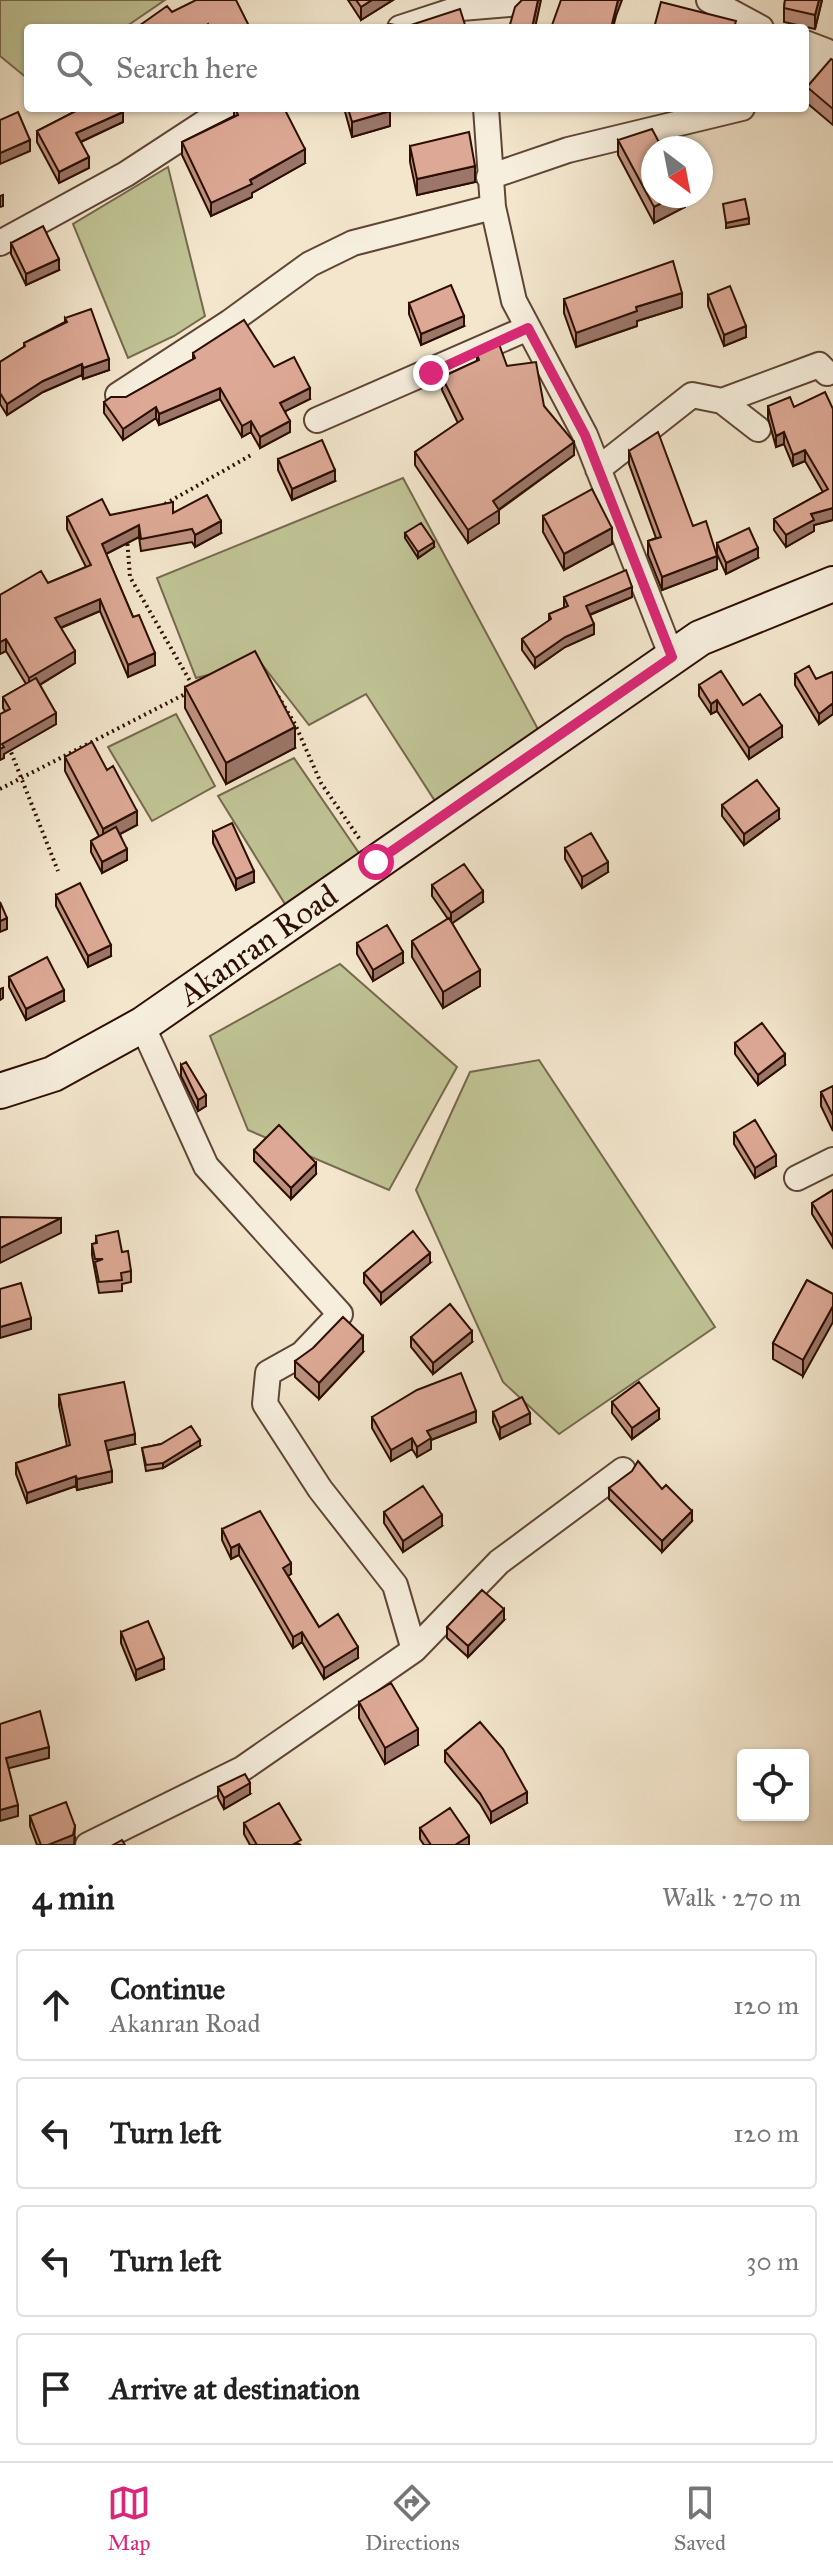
<!DOCTYPE html>
<meta charset="utf-8">
<style>
:root{--surface:#fff;--page:#f6f6f6;--text:#222;--muted:#767676;--line:#e0e0e0;--accent:#db2777}
body{margin:0;font-family:"IM FELL Great Primer",serif;background:var(--page);color:var(--text)}
.controls{position:absolute;right:24px;bottom:24px;display:grid;overflow:hidden;border-radius:8px;box-shadow:0 2px 6px #0004}
.controls button{width:72px;height:72px;display:grid;place-items:center;padding:0;border:0;border-bottom:2px solid var(--line);background:var(--surface);color:var(--text);font:40px sans-serif}
.compass{position:absolute;left:641px;top:136px;width:72px;height:72px;border-radius:50%;background:var(--surface);box-shadow:0 2px 6px #0004;rotate:148deg}
.stop{position:absolute;width:24px;height:24px;margin:-18px;border:6px solid #db2777;border-radius:50%;background:#fff}
.stop.end{background:#db2777;border-color:#fff;box-shadow:0 2px 8px #0008}
.list{margin:0;padding:0;list-style:none}
h2{display:flex;justify-content:space-between;align-items:center;height:104px;margin:0;padding:0 32px;font-size:34px}
h2 small{font-size:26px;font-weight:400;color:var(--muted)}
.list li{display:grid;grid-template-columns:52px 1fr auto;gap:24px;align-items:center;box-sizing:border-box;height:112px;margin:0 16px 16px;padding:0 16px;border:2px solid var(--line);border-radius:8px}
.list b{display:block;font-size:30px;white-space:nowrap}
.list p{margin:0;font-size:26px;white-space:nowrap;color:var(--muted)}
.list em{font-size:26px;font-style:normal;color:var(--muted)}
.icon{flex:none;width:44px;height:44px;fill:none;stroke:currentColor;stroke-width:2;stroke-linecap:round;stroke-linejoin:round}
.map{position:relative;flex:none;width:833px;height:1845px;overflow:hidden}
.search{position:absolute;background:var(--surface);box-shadow:0 2px 6px #0004;left:24px;right:24px;top:24px;height:88px;display:flex;align-items:center;gap:20px;box-sizing:border-box;padding:0 28px;border-radius:8px;color:var(--muted);font-size:30px}
.sheet{height:616px;background:var(--surface)}
nav{display:flex;justify-content:space-around;align-items:center;box-sizing:border-box;height:112px;border-top:2px solid var(--line);background:var(--surface);font-size:22px;color:var(--muted)}
nav a{display:grid;justify-items:center;gap:4px}
nav .on{color:var(--accent)}
.map>svg:first-child{display:block}
.green{fill:#c0c395;stroke:#76694c;stroke-width:2}
.lines{fill:none;stroke-linecap:round;stroke-linejoin:round}
.minor-casing{stroke:#5e4535;stroke-width:28}
.secondary-casing{stroke:#2c0f02;stroke-width:38}
.path{stroke:#2c0f02;stroke-width:4;stroke-dasharray:2 4;stroke-linecap:butt}
.minor{stroke:#f7efde;stroke-width:24}
.secondary{stroke:#f7efde;stroke-width:34}
.wall{fill:#be9181;stroke:#2c0f02;stroke-width:2}
.shaded-wall{fill:#9b7669;stroke:#2c0f02;stroke-width:2}
.building{fill:#dda996;stroke:#2c0f02;stroke-width:2}
.route{stroke:#db2777;stroke-width:10}
.labels{text-anchor:middle;dominant-baseline:central;stroke-width:8;stroke-linejoin:round;paint-order:stroke}
.street-label{font-size:32px;fill:#2c0f02;stroke:#f7efde}
</style>
<div class="map">
<svg width="833" height="1845" viewBox="0 0 833 1845">
<rect width="100%" height="100%" fill="#f3e6cd"/>
<filter id="stains"><feTurbulence type="fractalNoise" baseFrequency=".0025" numOctaves="4"/><feColorMatrix values="0 0 0 0 .2 0 0 0 0 .09 0 0 0 0 .02 0 0 0 .5 -.17"/></filter>
<radialGradient id="worn" r=".72"><stop offset=".6" stop-color="#630" stop-opacity="0"/><stop offset="1" stop-color="#630" stop-opacity=".3"/></radialGradient>
<path class="green" d="M0 0H165L124 28H28V79L0 56Z
M168 167 205 316 174 336 128 358 73 224Z
M403 478 540 733 435 801 366 694 309 725 260 662 196 678 157 578Z
M176 714 215 786 152 821 108 747Z
M294 758 361 856 285 904 218 796Z
M340 964 457 1067 389 1190 248 1130 210 1036Z
M539 1060 715 1327 559 1434 503 1382 416 1190 470 1072Z"/>
<g class="lines">
<defs>
<path id="minor" d="M709 0 761 28
M400 28 461 8 509 4
M805 43 826 51 805 74
M486 108 493 207 514 301 585 435 672 657
M489 177 568 150 742 108
M0 243 126 174 227 108
M118 395 230 322 310 264 353 243 493 207
M722 401 819 365 827 373
M317 420 528 328
M598 469 692 395 722 401 758 429
M797 1178 833 1160
M414 1650 499 1562 623 1470
M88 1845 242 1769 414 1650 395 1585 320 1489 265 1404 268 1373 302 1354 340 1314 206 1166 142 1025"/>
<path id="secondary" d="M0 1091 53 1074 142 1025 700 638 833 584"/>
</defs>
<use href="#minor" class="minor-casing"/>
<use href="#secondary" class="secondary-casing"/>
<path class="path" d="M165 504 253 454
M127 538 130 577 194 688
M272 686 295 724 321 783 361 841
M9 747 58 871
M0 789 189 692"/>
<use href="#minor" class="minor"/>
<use href="#secondary" class="secondary"/>
</g>
<path class="wall" d="M348 0H393L361 20Z
M785 0H822L815 29 784 22V8Z
M833 60V125L807 103V87Z
M75 108H121L123 122 81 142 89 168 59 183 37 142V131L76 111Z
M234 108 305 163 252 193V197L211 216 182 155V142L234 116Z
M344 108H389L390 126 352 137Z
M618 140 685 196V207L654 223 618 155Z
M410 146 475 182 417 195 410 162Z
M11 243 59 270 26 285 11 254Z
M708 295 746 337 724 346 708 306Z
M564 299 682 307 637 321V326L576 347 564 313Z
M409 303 464 326 421 345 409 314Z
M65 318 109 370 83 379 82 375 43 392 7 415 0 404V362L24 347V343L65 322Z
M193 353 274 367 310 399 285 411 290 432 260 448 251 432 242 437 220 399 159 425 156 418 123 440 104 413V402L126 397 193 359Z
M477 354 507 366 544 406 574 455 499 510V523L468 543 415 465V452L458 423 442 390V377L477 361Z
M768 406 833 409V520L814 525V531L786 547 774 530V519L823 492 805 461 793 466 784 444 776 447 768 418Z
M629 451 693 526 717 569 662 590 648 555V541L656 538 629 464Z
M278 459 335 481 292 500 278 470Z
M173 513 221 533 195 547 192 542 141 551 139 537 106 554 133 617 155 665 128 677 100 611 61 628 75 663 40 685 56 724 4 754V758L0 760 5 711 3 708V697L26 684 6 651 0 654V595L48 583 86 567 67 529V517Z
M543 516 612 544 564 570 543 532Z
M405 533 434 547 418 558 405 538Z
M717 543 758 558 726 574 717 554Z
M564 597H632L590 615 594 634 565 647 535 668 522 650V639L549 621V614L564 608Z
M795 674 816 679 833 674V714L819 724 795 685Z
M699 685 782 737 749 759 717 711 711 714 699 696Z
M185 687 295 748 226 784 185 708Z
M65 757 137 825 120 834 127 860 102 873 91 852V841L99 836 65 771Z
M722 805 779 819 744 845 722 816Z
M213 832 254 882 236 890 213 843Z
M565 848 608 872 582 888 565 859Z
M432 885 483 902 452 923 480 986 443 1008 412 957V941L448 919 432 896Z
M56 895 111 956 88 967 56 906Z
M357 943 403 963 373 981 357 954Z
M9 977 64 1001 26 1020 9 987Z
M735 1043 785 1065 758 1085 735 1054Z
M181 1065 206 1106 198 1111 181 1076Z
M833 1086V1131L821 1106V1092Z
M734 1133 776 1166 755 1178 734 1144Z
M254 1150 316 1174 291 1199 254 1161Z
M833 1190V1248L812 1214V1203Z
M96 1236 122 1252 131 1271V1282L122 1284V1291L99 1293 92 1255V1244L96 1243Z
M430 1263 381 1304 364 1283V1273Z
M807 1280 803 1376 773 1359V1343Z
M411 1337 472 1342 433 1374 411 1347Z
M363 1352 319 1399 295 1377V1361Z
M59 1395 135 1444 108 1450 112 1482 77 1490 76 1486 27 1503 16 1474V1463L67 1446 59 1406Z
M612 1402 659 1419 632 1439 612 1413Z
M493 1412 530 1424 500 1439 493 1422Z
M372 1417 476 1422 431 1440V1449L417 1457 412 1449 391 1461 372 1428Z
M161 1444 200 1446 163 1468 146 1471 142 1448Z
M609 1488 692 1521 662 1552 609 1499Z
M384 1512 442 1526 403 1552 384 1523Z
M222 1529 291 1574 288 1576 319 1627 358 1658 324 1679 302 1642 293 1648 239 1555 231 1559 222 1540Z
M504 1620 468 1657 447 1638V1627Z
M121 1632 164 1669 136 1680 121 1643Z
M359 1702 418 1745 385 1764 359 1718Z
M445 1751 527 1803 491 1823 480 1804 445 1762Z
M218 1787 250 1794 224 1809 218 1798Z
M30 1816 75 1837 74 1845H37L30 1826Z
M244 1823 301 1845H250L244 1834Z
M420 1828 469 1845H424L420 1839Z"/>
<path class="shaded-wall" d="M372 0H393L361 20V7Z
M538 0H541L535 28H532Z
M618 0H622L616 16 613 28H611Z
M819 0H822L815 29V15Z
M390 111V126L352 137V122Z
M123 112V122L76 144V133Z
M30 140V151L0 164V153Z
M305 149V163L252 193V197L211 216V203Z
M89 157V168L59 183V172Z
M475 166V182L417 195V179Z
M3 195V206L0 207V196Z
M675 196H685V207L654 223V207Z
M749 218V224L726 228V223Z
M59 259V270L26 285V274Z
M682 293V307L637 321V326L576 347V333L636 307Z
M464 316V326L421 345V334Z
M746 326V337L724 346V335Z
M109 359V370L83 379V368Z
M82 364V375L43 392 7 415V404L43 381Z
M220 388V399L159 425V414Z
M310 388V399L280 414V403Z
M156 407V418L123 440V429Z
M251 421V432L242 437V426Z
M290 421V432L260 448V437Z
M784 432V444L776 447V436Z
M574 442V455L498 510H499V523L468 543V530L493 501Z
M805 450V461L793 466V455Z
M335 470V481L292 500V489Z
M833 508V520L814 525V531L786 547V535L811 514Z
M221 521V533L195 547V535Z
M139 525V537L102 556V544Z
M612 528V544L564 570V554Z
M434 542V547L418 558V552Z
M758 548V558L726 574V563Z
M717 556V569L662 590V577Z
M632 587V597L586 616V606Z
M100 599V611L55 630V618Z
M594 624V634L565 647 535 668V658L565 637Z
M6 639V651L0 654V642Z
M75 651V663L29 691V678Z
M155 653V665L128 677V665Z
M717 700V711L711 714V704Z
M833 703V714L819 724V714Z
M56 713V724L4 754V758L0 760V749L2 744Z
M782 726V737L749 759V748Z
M295 727V748L226 784V763Z
M779 809V819L744 845V834Z
M137 811V825L103 843V829Z
M127 849V860L102 873V862Z
M608 862V872L582 888V877Z
M254 871V882L236 890V879Z
M483 891V902L451 924V913Z
M7 918V929L0 932V921Z
M111 945V956L88 967V956Z
M403 952V963L373 981V970Z
M480 970V986L443 1008V992Z
M3 988V998L0 1000V989Z
M64 990V1001L26 1020V1009Z
M785 1054V1065L758 1085V1075Z
M206 1095V1106L198 1111V1100Z
M776 1155V1166L755 1178V1168Z
M316 1163V1174L291 1199V1188Z
M61 1218V1233L0 1263V1248Z
M430 1253V1263L381 1304V1293Z
M833 1306V1322L803 1376V1360Z
M31 1318V1329L0 1338V1327Z
M472 1331V1342L433 1374V1363Z
M363 1336V1352L319 1399V1383Z
M659 1409V1419L632 1439V1428Z
M476 1411V1422L431 1440V1449L417 1457V1447L427 1431Z
M530 1413V1424L500 1439V1428Z
M135 1434V1444L105 1451V1441Z
M412 1438V1449L391 1461V1450Z
M200 1440V1446L163 1468V1463Z
M112 1471V1482L77 1490V1479Z
M76 1476V1486L27 1503V1493Z
M692 1511V1521L662 1552V1541Z
M442 1515V1526L403 1552V1541Z
M239 1544V1555L231 1559V1548Z
M291 1563V1574L283 1579V1568Z
M504 1609V1620L468 1657V1646Z
M302 1632V1642L293 1648V1637Z
M358 1647V1658L324 1679V1668Z
M164 1658V1669L136 1680V1670Z
M418 1729V1745L385 1764V1748Z
M49 1747V1758L6 1769V1758Z
M250 1783V1794L224 1809V1798Z
M527 1792V1803L491 1823V1812Z
M18 1805V1816L0 1821V1810Z
M75 1826 74 1845H48Z
M469 1836V1845H455Z"/>
<path class="building" d="M196 0H236L250 28H210L208 24 203 28H136L167 6 172 12Z
M356 0H372L361 7Z
M522 0H538L532 28H509L515 7Z
M561 0H618L611 28H551Z
M785 0H819L815 15 784 8Z
M661 2 736 21 734 28H654Z
M460 9 466 28H377L390 24 405 27Z
M831 59 833 60V109L807 87Z
M80 108H121L123 112 76 133 89 157 59 172 37 131 80 109Z
M235 108H284L305 149 250 180 252 184 211 203 182 142 238 115Z
M348 108H389L390 111 352 122Z
M18 112 30 140 0 153V120Z
M652 129 662 148H653V196H675L654 207 618 140Z
M469 132 475 166 417 179 410 146Z
M745 199 749 218 726 223 723 204Z
M43 226 59 259 26 274 11 243Z
M673 261 682 293 636 307 637 311 576 333 564 299Z
M451 285 464 316 421 334 409 303Z
M730 286 746 326 724 335 708 295Z
M91 309 109 359 83 368 82 364 43 381 7 404 0 393V362L25 346 24 343 67 322 65 318Z
M244 320 274 367 294 357 310 388 280 403 290 421 260 437 251 421 242 426 220 388 159 414 156 407 123 429 104 402 111 397H126L195 358 193 353Z
M499 344 507 366 536 362 544 406 574 442 493 501 499 510 468 530 415 452 463 419 442 377 479 360 477 354Z
M825 392 833 409V508L811 514 814 520 786 535 774 519 828 489 805 450 793 455 784 432 776 436 768 406 790 397 794 407Z
M658 432 693 526 706 521 717 556 662 577 648 541 661 537 629 451Z
M322 440 335 470 292 489 278 459Z
M592 489 612 528 564 554 543 516Z
M207 495 221 521 195 535 192 529 141 539 139 525 102 544 133 617 139 615 155 653 128 665 100 599 55 618 75 651 29 678 6 639 0 642V595L41 571 48 583 91 565 67 517 102 499 110 515 173 502V513Z
M421 523 434 542 418 552 405 533Z
M749 528 758 548 726 563 717 543Z
M626 570 632 587 586 606 594 624 565 637 535 658 522 639 551 619 549 614 568 606 564 597Z
M255 651 295 727 226 763 185 687Z
M809 666 816 679 832 672 833 674V703L819 714 795 674Z
M721 671 743 705 760 694 782 726 749 748 717 700 711 704 699 685Z
M36 678 56 713 2 744 4 747 0 749V714L10 709 3 697Z
M92 742 107 770 113 766 137 811 103 829 65 757Z
M757 780 779 809 744 834 722 805Z
M232 823 254 871 236 879 213 832Z
M116 827 127 849 102 862 91 841Z
M591 833 608 862 582 877 565 848Z
M464 864 483 891 451 913 432 885Z
M80 883 111 945 88 956 56 895Z
M0 902 7 918 0 921Z
M449 918 480 970 443 992 412 941Z
M387 925 403 952 373 970 357 943Z
M47 957 64 990 26 1009 9 977Z
M762 1023 785 1054 758 1075 735 1043Z
M186 1062 206 1095 198 1100 181 1065Z
M833 1086V1116L821 1092Z
M755 1120 776 1155 755 1168 734 1133Z
M279 1125 316 1163 291 1188 254 1150Z
M833 1190V1237L812 1203Z
M0 1217 61 1218 0 1248Z
M118 1231 122 1252 128 1251 131 1271 121 1273 122 1280 99 1282 95 1262 103 1259H95L92 1244 97 1243 96 1236Z
M413 1231 430 1253 381 1293 364 1273Z
M807 1280 833 1294V1306L803 1360 773 1343Z
M21 1283 31 1318 0 1327V1289Z
M450 1304 472 1331 433 1363 411 1337Z
M343 1317 363 1336 319 1383 295 1361 313 1348Z
M461 1373 476 1411 427 1431 431 1438 417 1447 412 1438 391 1450 372 1417 417 1390Z
M124 1382 135 1434 105 1441 112 1471 77 1479 76 1476 27 1493 16 1463 70 1445 59 1395Z
M639 1382 659 1409 632 1428 612 1402Z
M522 1397 530 1413 500 1428 493 1412Z
M191 1426 200 1440 163 1463 146 1465 142 1448 161 1444Z
M638 1461 662 1489 666 1485 692 1511 662 1541 609 1488 632 1471Z
M423 1486 442 1515 403 1541 384 1512Z
M260 1511 291 1563 283 1568 319 1627 338 1614 358 1647 324 1668 302 1632 293 1637 239 1544 231 1548 222 1529Z
M482 1590 504 1609 468 1646 447 1627Z
M148 1621 164 1658 136 1670 121 1632Z
M391 1683 418 1729 385 1748 359 1702Z
M40 1711 49 1747 6 1758 18 1805 0 1810V1724Z
M480 1722 503 1749 527 1792 491 1812 480 1793 445 1751Z
M245 1774 250 1783 224 1798 218 1787Z
M66 1802 75 1826 73 1835 48 1845H41L30 1816Z
M279 1803 301 1840 292 1845H257L244 1823Z
M450 1808 469 1836 455 1845H431L420 1828Z
M122 1840 125 1845H113Z"/>
<g class="lines">
<path class="route" d="M376 862 672 657 585 435 528 328 431 373"/>
</g>
<g class="labels">
<g class="street-label">
<text transform="translate(258 945) rotate(-35)">Akanran Road</text>
</g>
</g>
<rect width="100%" height="100%" filter="url(#stains)"/>
<rect width="100%" height="100%" fill="url(#worn)"/>
</svg>
<div class="controls">
<button><svg class="icon" aria-label="locate" viewBox="0 0 24 24"><circle cx="12" cy="12" r="6"/><path d="M12 2v4M12 18v4M2 12h4M18 12h4"/></svg></button>
</div>
<svg class="compass" viewBox="-18 -18 36 36"><path d="M0-13l5 13h-10z" fill="#e53935"/><path d="M0 13l5-13h-10z" fill="#767676"/></svg>
<div class="stop" style="left:376px;top:862px"></div>
<div class="stop end" style="left:431px;top:373px"></div>
<div class="search"><svg class="icon" aria-label="search" viewBox="0 0 24 24"><circle cx="10" cy="10" r="6"/><path d="M15 15l6 6"/></svg>Search here</div>
</div>
<section class="sheet">
<h2>4 min<small>Walk · 270 m</small></h2>
<ul class="list">
<li><svg class="icon" aria-label="ahead" viewBox="0 0 24 24"><path d="M12 20V5M6 11l6-6 6 6"/></svg><div><b>Continue</b><p>Akanran Road</p></div><em>120 m</em></li>
<li><svg class="icon" aria-label="left" viewBox="0 0 24 24"><path d="M17 20v-9H6M10 6l-5 5 5 5"/></svg><div><b>Turn left</b></div><em>120 m</em></li>
<li><svg class="icon" aria-label="left" viewBox="0 0 24 24"><path d="M17 20v-9H6M10 6l-5 5 5 5"/></svg><div><b>Turn left</b></div><em>30 m</em></li>
<li><svg class="icon" aria-label="arrive" viewBox="0 0 24 24"><path d="M6 21V4h12l-3 4 3 4H6"/></svg><div><b>Arrive at destination</b></div></li>
</ul>
</section>
<nav>
<a class="on"><svg class="icon" aria-label="map" viewBox="0 0 24 24"><path d="M3 6l6-2 6 2 6-2v14l-6 2-6-2-6 2zM9 4v14M15 6v14"/></svg>Map</a>
<a><svg class="icon" aria-label="directions" viewBox="0 0 24 24"><path d="M12 3l9 9-9 9-9-9zM9 14v-3h6M13 9l2 2-2 2"/></svg>Directions</a>
<a><svg class="icon" aria-label="saved" viewBox="0 0 24 24"><path d="M7 4h10v16l-5-4-5 4z"/></svg>Saved</a>
</nav>
